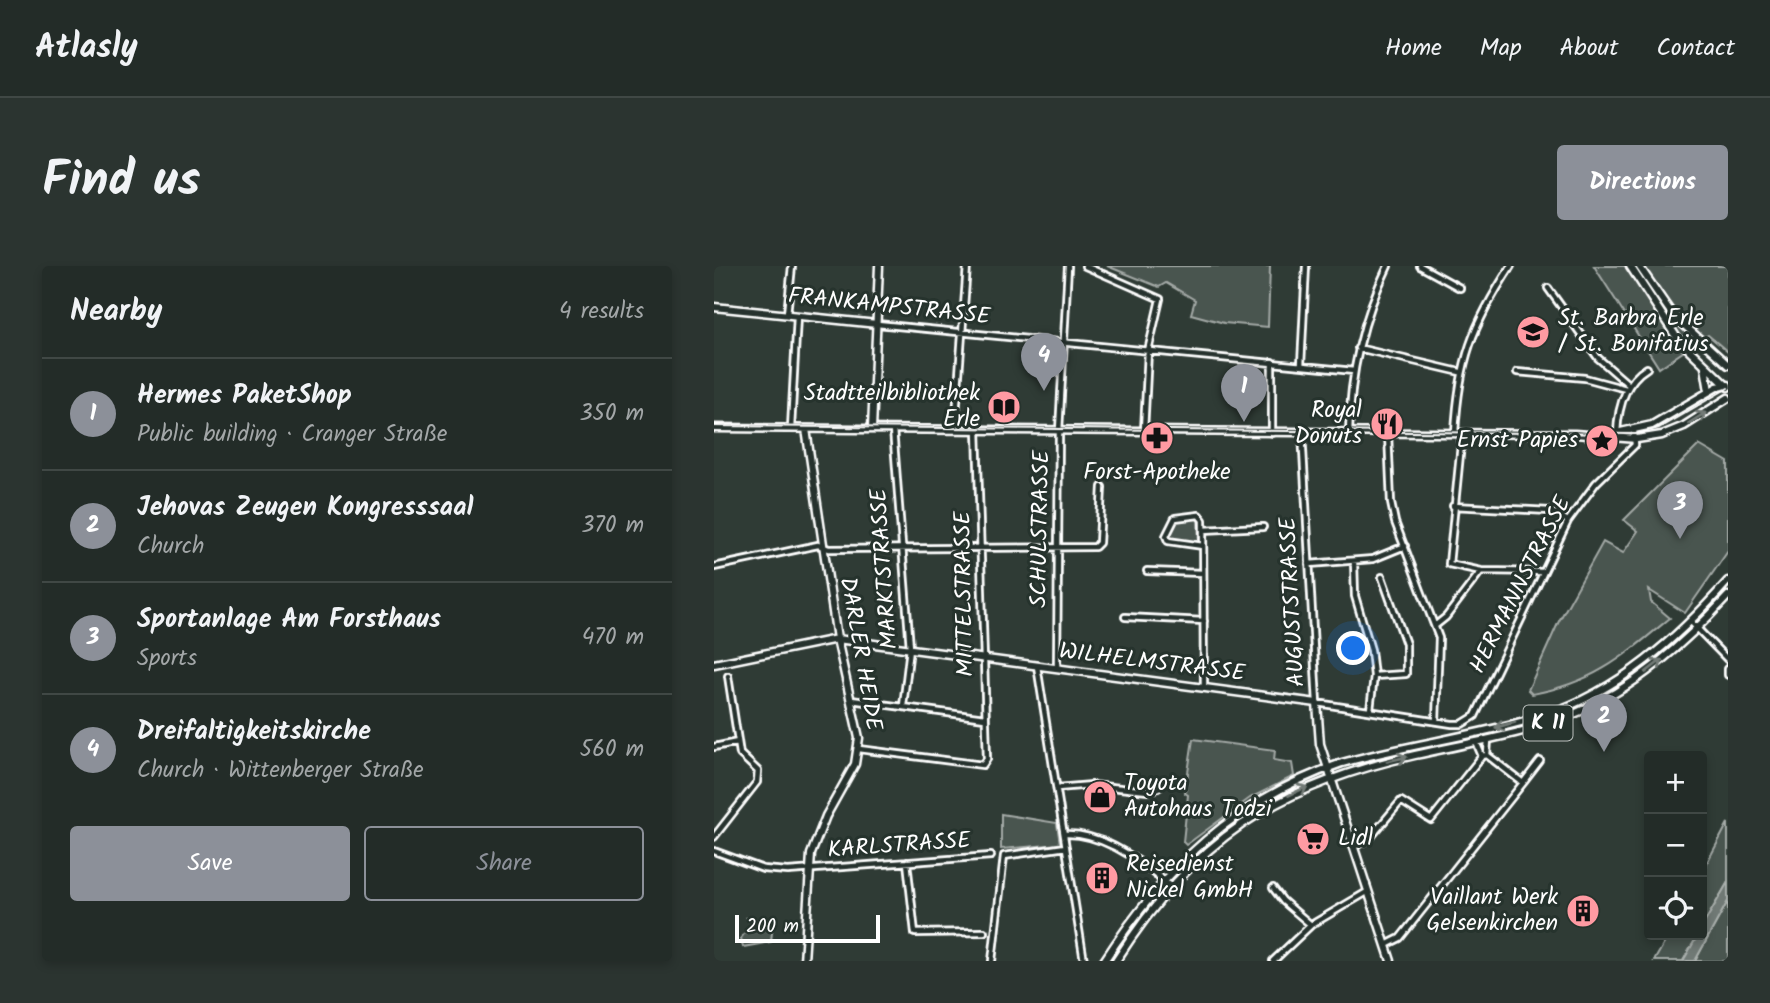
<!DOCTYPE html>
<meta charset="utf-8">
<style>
:root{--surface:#232c28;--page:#2b3430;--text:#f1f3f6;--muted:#a3a7a8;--line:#404845;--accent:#8c9099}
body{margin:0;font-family:Kalam,sans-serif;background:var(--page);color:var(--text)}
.controls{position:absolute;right:21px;bottom:21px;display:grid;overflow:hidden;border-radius:7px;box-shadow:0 4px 10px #0003}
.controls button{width:63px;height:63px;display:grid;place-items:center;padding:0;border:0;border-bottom:2px solid var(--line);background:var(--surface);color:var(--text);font:35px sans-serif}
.scale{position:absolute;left:21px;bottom:18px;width:145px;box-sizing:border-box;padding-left:7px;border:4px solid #fff;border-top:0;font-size:19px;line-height:24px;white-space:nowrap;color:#fff;-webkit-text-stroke:5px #26332d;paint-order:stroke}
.you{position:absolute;left:640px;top:383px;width:24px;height:24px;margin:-18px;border:5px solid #fff;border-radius:50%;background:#1a73e8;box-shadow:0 0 0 10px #1a73e833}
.badge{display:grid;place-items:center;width:46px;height:46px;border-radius:50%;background:var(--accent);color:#fff;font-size:23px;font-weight:700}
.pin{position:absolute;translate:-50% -58px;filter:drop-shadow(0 2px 4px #0008)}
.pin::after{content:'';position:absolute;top:37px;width:24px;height:21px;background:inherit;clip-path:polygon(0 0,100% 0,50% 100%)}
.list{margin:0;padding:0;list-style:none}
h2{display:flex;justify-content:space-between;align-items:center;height:91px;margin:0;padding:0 28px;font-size:30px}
h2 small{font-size:23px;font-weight:400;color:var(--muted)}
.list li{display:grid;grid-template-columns:46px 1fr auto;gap:21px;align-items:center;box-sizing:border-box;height:112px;padding:0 28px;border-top:2px solid var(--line)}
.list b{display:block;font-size:26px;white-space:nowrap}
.list p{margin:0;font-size:23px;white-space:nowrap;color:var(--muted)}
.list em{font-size:23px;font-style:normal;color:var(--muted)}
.actions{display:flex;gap:14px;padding:21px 28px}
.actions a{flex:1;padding:16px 0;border:2px solid var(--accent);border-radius:7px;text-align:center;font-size:24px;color:var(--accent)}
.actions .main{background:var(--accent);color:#fff}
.icon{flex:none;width:38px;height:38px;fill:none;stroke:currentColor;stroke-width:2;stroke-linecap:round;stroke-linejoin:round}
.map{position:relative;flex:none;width:1014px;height:695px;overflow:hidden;border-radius:7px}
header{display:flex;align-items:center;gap:42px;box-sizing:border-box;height:98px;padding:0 35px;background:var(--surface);border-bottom:2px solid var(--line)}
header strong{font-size:33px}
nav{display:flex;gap:38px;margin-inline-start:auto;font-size:24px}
.intro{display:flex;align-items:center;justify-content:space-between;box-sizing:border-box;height:168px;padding:0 42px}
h1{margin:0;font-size:49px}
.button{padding:18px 32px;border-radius:7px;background:var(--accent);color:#fff;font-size:24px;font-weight:700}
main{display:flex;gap:42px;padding:0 42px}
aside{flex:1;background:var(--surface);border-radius:7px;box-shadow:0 4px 10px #0003}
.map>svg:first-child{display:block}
.green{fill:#4a544f;stroke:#a4aaa7;stroke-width:2}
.water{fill:#707975;stroke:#a9afac;stroke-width:2}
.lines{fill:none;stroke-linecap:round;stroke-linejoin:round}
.street-casing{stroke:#fff;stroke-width:10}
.secondary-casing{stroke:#fff;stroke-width:11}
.primary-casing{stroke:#fff;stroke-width:11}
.street{stroke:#26332d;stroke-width:4.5}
.secondary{stroke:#26332d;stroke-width:6}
.primary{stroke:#26332d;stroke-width:6}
.tram{stroke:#fff;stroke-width:2}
.oneway{stroke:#727a76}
.labels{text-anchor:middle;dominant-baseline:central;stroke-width:6;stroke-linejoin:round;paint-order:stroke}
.shield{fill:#26332d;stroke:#bec2c0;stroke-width:2}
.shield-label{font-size:21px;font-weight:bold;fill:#fff}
.street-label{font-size:23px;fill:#fff;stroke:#26332d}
.poi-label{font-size:23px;fill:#fff;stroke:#26332d;text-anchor:start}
</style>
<header>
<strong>Atlasly</strong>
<nav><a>Home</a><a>Map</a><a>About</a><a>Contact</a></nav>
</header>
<div class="intro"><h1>Find us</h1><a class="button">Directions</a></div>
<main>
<aside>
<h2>Nearby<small>4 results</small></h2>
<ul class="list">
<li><span class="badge">1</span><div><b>Hermes PaketShop</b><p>Public building · Cranger Straße</p></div><em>350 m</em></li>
<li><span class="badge">2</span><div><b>Jehovas Zeugen Kongresssaal</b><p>Church</p></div><em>370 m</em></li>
<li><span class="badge">3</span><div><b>Sportanlage Am Forsthaus</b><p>Sports</p></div><em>470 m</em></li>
<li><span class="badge">4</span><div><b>Dreifaltigkeitskirche</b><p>Church · Wittenberger Straße</p></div><em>560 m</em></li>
</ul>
<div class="actions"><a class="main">Save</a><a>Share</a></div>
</aside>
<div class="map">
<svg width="1014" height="695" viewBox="0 0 1014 695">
<rect width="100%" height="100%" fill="#2f3b35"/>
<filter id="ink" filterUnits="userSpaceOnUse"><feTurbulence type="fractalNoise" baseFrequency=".0143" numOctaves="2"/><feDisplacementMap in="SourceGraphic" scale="14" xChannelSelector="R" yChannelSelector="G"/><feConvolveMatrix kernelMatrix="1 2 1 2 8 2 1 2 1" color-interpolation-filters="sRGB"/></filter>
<g filter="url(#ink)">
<path class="green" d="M393 0H556L554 61 510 57 477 48 481 34 452 17 445 21Z
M880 0H1014V86L994 69 945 102Z
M985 179 1014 196V285L971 347 935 324 937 336 956 352C909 391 880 417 818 428L814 424 845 355 889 276 909 287 924 265 910 254Z
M484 251 485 279 455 273 463 252Z
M479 473 561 484 560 494 578 497 580 510 536 532 472 579 469 576 474 529 471 527Z
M287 548 343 557 346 578 287 583Z
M1014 557V616L988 661V606Z
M1014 635V695H981Z
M33 652 59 656 57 676 29 681 27 672 37 659Z
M955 669H984L969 695H940Z"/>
<path class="water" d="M1014 616V635L981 695H969L984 669H988V661Z"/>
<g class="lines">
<defs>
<path id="street" d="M371 0 446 33 434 85 430 165
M706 0 746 22
M834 22 884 92 915 119
M73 48 78 0
M163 58 640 105
M644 82 746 106
M558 96V167
M587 99 592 0
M803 106 871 112 912 123
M77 162 83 50
M179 163 196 382 189 440
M241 163 253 0
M588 166 603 437 738 458H748L761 450 854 255 882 217 921 179 920 165
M635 167C636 108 648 53 674 0
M674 167 677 237 681 256 725 372 722 455
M741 167C745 95 758 60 797 0
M903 167C904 142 910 116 933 102
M748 168 735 298 767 305 829 306
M739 240 836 245 854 255
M489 264 549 261
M489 280 454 275 452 270 461 252 485 249 489 254 490 422
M640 296 641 330 657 384 660 410 656 444
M595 298 659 293 691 280
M0 301 104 279 115 283 381 281 385 277 388 221
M433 305 489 307
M411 351 490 355
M977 356 1014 394
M722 359 732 351 767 305
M323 400 370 695
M343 402 345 165 354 0
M1014 403V409
M660 410 692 408V378L668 311
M137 434 271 452
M762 476 768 490
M0 481 24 476
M145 483 269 499 273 493 263 163
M773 489 774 473
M809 517 826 495
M343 522 378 519 434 525 444 522
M350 568C389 566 428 595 456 620
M0 571 43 516 44 505 26 488 14 410
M640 581 656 572 687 535 717 554 768 490
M0 585 49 603 74 605 277 590
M193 596 201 667 270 666
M559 622 569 635 597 659
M672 679 686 672 809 517 773 489 768 490
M278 695 290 590 352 581
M559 695 597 659 653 626"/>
<path id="secondary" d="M0 41 163 58
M0 162 861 168 923 173 948 169 970 160 1014 132
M158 163 165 0
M893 169 938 159 1003 121 1014 119
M0 398 123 373 603 437 606 478 677 695
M90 695 97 588 112 550 141 498 145 472 123 373 92 163"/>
<path id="primary" d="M916 0 963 72 1014 121
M925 0 958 48 1014 99
M991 101 995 125
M390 695C451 601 520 534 628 497 695 478 765 470 831 449 905 425 964 372 1014 315
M402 695C479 574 562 520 701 489 754 477 809 469 860 448 920 423 970 378 1014 330"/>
</defs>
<use href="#street" class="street-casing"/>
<use href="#secondary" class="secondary-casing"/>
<use href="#primary" class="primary-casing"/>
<use href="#street" class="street"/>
<use href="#secondary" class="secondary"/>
<use href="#primary" class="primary"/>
<path class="tram" d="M0 160 922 168 945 162 1014 122"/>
</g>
<defs><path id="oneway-shaft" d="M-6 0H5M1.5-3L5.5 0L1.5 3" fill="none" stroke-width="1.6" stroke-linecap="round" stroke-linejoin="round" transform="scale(1.75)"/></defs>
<g class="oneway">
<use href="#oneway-shaft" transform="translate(983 152) rotate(-32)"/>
<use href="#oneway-shaft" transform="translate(940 400) rotate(-38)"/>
<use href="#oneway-shaft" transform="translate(791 459) rotate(165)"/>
<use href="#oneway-shaft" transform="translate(683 493) rotate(-13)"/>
<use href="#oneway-shaft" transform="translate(584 525) rotate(-26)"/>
</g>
</g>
<defs>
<symbol id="school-disc" viewBox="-11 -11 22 22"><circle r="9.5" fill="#ff9aa2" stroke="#26332d"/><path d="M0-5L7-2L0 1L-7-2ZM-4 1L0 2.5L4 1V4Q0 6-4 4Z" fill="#111"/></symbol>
<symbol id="library-disc" viewBox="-11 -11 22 22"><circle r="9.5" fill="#ff9aa2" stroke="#26332d"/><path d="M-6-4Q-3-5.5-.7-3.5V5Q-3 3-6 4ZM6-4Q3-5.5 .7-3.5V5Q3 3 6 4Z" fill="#111"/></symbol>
<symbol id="restaurant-disc" viewBox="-11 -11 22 22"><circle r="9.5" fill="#ff9aa2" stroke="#26332d"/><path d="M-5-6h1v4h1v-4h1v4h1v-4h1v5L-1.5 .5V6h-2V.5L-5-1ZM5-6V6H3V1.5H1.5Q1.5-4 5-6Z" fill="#111"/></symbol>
<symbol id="pharmacy-disc" viewBox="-11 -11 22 22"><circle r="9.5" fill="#ff9aa2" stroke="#26332d"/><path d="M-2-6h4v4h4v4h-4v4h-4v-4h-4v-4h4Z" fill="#111"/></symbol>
<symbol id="sight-disc" viewBox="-11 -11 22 22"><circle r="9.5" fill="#ff9aa2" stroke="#26332d"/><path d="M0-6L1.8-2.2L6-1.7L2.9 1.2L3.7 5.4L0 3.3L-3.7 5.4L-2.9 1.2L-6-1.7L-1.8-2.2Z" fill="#111"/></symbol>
<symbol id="shop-disc" viewBox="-11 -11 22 22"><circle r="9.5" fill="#ff9aa2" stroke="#26332d"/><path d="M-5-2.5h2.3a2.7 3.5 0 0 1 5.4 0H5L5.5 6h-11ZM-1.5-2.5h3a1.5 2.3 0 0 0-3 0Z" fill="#111"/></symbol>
<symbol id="supermarket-disc" viewBox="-11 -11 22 22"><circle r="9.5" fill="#ff9aa2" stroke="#26332d"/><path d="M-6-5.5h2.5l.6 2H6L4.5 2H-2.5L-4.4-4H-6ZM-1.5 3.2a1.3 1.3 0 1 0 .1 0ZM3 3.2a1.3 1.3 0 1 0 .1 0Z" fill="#111"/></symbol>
<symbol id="building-disc" viewBox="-11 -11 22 22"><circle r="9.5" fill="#ff9aa2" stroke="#26332d"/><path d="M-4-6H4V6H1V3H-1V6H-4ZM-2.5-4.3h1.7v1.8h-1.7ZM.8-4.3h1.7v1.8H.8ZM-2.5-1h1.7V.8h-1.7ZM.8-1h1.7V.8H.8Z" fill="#111"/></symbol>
</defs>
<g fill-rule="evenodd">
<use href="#school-disc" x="800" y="47" width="38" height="38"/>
<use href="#library-disc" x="271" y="122" width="38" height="38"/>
<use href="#restaurant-disc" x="654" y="139" width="38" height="38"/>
<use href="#pharmacy-disc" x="424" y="153" width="38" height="38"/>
<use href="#sight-disc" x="869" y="156" width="38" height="38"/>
<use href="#shop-disc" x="367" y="512" width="38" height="38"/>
<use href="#supermarket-disc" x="580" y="554" width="38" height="38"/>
<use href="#building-disc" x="369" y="593" width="38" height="38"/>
<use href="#building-disc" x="850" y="626" width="38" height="38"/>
</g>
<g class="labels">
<rect class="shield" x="809.5" y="439.5" width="49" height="35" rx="5"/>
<g class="shield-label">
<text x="834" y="457">K 11</text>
</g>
<g class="street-label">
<text transform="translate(175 41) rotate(6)">FRANKAMPSTRASSE</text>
<text transform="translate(327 263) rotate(-89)">SCHULSTRASSE</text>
<text transform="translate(171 303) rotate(-94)">MARKTSTRASSE</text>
<text transform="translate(807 319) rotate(-63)">HERMANNSTRASSE</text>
<text transform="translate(251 328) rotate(-91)">MITTELSTRASSE</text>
<text transform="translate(579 336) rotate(-93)">AUGUSTSTRASSE</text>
<text transform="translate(146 388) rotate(80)">DARLER HEIDE</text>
<text transform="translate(438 397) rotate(7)">WILHELMSTRASSE</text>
<text transform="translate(185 580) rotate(-4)">KARLSTRASSE</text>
</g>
<g class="poi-label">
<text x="844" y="53">St. Barbra Erle<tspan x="844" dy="26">/ St. Bonifatius</tspan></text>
<text x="266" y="128" text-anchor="end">Stadtteilbibliothek<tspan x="266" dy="26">Erle</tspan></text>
<text x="648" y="145" text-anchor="end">Royal<tspan x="648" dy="26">Donuts</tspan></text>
<text x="864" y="175" text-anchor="end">Ernst Papies</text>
<text x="443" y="207" text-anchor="middle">Forst-Apotheke</text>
<text x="410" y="518">Toyota<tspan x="410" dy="26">Autohaus Todzi</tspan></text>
<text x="624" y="573">Lidl</text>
<text x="412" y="599">Reisedienst<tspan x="412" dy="26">Nickel GmbH</tspan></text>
<text x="844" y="632" text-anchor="end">Vaillant Werk<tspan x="844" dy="26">Gelsenkirchen</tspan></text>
</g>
</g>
</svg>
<div class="controls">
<button>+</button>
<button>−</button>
<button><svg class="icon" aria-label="locate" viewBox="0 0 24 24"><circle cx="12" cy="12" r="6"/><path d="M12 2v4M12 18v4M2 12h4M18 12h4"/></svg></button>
</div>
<div class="scale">200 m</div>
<div class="you"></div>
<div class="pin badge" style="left:530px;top:156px">1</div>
<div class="pin badge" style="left:890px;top:486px">2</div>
<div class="pin badge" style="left:966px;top:273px">3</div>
<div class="pin badge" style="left:330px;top:125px">4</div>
</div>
</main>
